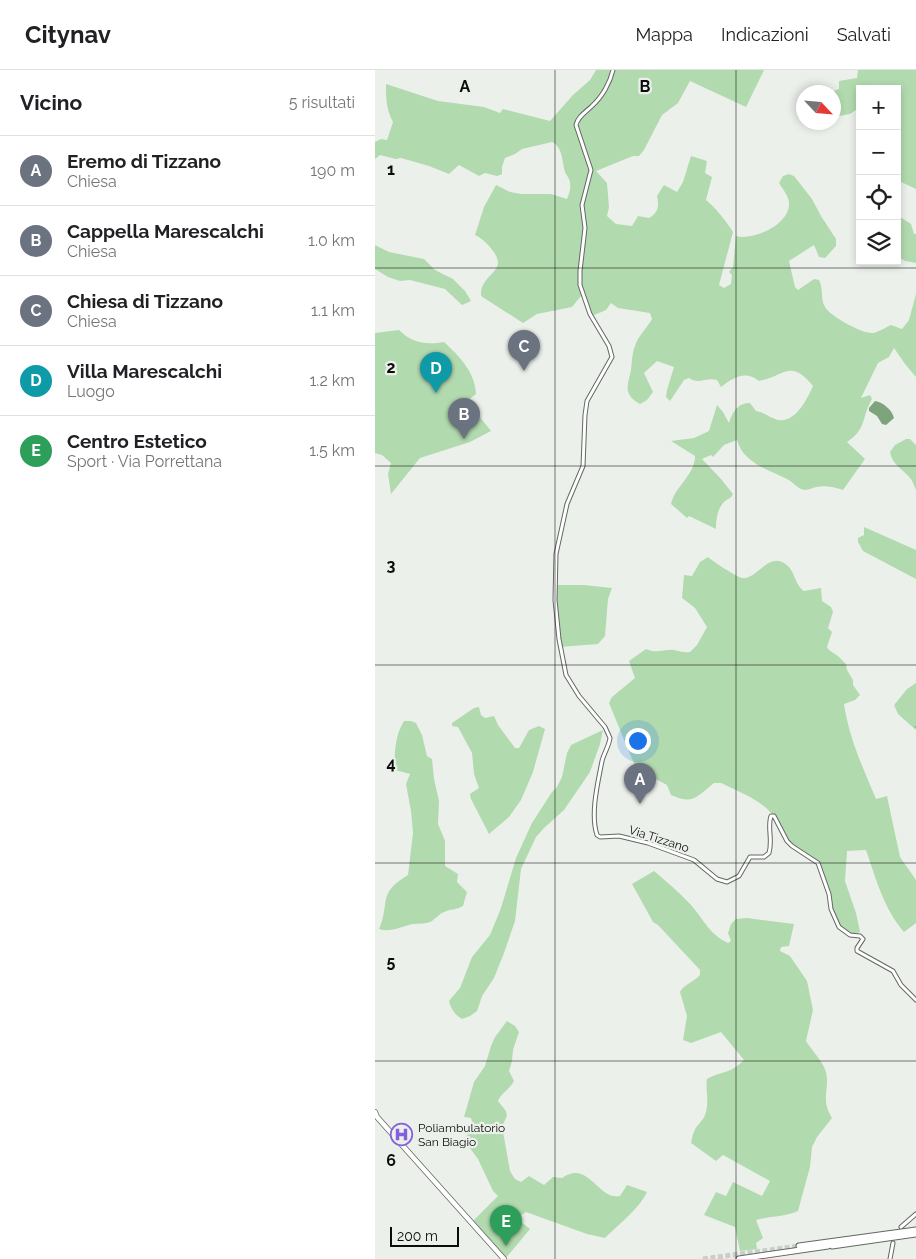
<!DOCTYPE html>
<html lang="it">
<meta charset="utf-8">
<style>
:root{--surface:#fff;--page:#f6f6f6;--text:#202124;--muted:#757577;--line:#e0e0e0;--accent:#b45309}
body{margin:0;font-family:Raleway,sans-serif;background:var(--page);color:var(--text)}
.controls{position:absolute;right:15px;top:15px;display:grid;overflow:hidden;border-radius:0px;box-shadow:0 2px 8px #0003}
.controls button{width:45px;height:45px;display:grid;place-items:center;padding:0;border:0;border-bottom:1px solid var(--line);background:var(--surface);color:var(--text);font:25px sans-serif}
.compass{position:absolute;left:421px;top:15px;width:45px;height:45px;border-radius:50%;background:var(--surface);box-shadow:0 2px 8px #0003;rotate:116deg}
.scale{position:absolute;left:15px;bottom:12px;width:69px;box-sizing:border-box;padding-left:5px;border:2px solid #0b0d0b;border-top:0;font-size:14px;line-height:18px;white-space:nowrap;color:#0b0d0b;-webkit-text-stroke:4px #ecf0eb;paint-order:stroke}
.you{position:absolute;left:262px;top:670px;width:18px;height:18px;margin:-12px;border:4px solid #fff;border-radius:50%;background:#1a73e8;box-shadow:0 0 0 8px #1a73e833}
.badge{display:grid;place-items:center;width:32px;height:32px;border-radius:50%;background:var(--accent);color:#fff;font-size:16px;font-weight:700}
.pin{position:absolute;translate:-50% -41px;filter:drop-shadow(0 1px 2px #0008)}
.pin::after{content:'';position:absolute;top:26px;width:18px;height:15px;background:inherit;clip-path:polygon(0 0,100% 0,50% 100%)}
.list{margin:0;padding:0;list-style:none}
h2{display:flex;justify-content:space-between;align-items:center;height:65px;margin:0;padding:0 20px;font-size:21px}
h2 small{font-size:16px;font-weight:400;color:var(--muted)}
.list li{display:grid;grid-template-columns:32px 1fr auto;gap:15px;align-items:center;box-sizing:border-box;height:70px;padding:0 20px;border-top:1px solid var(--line)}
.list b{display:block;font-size:19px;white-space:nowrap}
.list p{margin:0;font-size:16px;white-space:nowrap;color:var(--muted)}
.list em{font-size:16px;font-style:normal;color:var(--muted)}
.icon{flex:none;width:28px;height:28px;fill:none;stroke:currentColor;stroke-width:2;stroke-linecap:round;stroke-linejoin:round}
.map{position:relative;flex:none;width:541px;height:1189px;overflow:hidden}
header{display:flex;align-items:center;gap:30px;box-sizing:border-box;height:70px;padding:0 25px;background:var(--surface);border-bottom:1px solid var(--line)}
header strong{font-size:24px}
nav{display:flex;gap:28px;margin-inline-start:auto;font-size:18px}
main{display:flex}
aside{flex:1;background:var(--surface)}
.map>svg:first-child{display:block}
.green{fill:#b2daaf}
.water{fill:#7da47a}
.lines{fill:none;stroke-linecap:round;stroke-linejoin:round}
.stream{stroke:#7da47a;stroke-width:1}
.motorway-tunnel{stroke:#cacec9;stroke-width:5;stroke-dasharray:5 2.5;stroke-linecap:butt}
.tertiary-casing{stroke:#646763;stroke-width:5}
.secondary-casing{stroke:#646763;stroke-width:5}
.primary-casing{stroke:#646763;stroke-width:6}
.motorway-casing{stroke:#646763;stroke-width:7}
.tertiary{stroke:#fff;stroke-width:3}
.secondary{stroke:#fff;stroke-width:3}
.primary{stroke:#fff;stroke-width:4.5}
.motorway{stroke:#fff;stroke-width:5}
.grid{fill:none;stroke:#0b0d0b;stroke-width:1;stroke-opacity:0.55}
.labels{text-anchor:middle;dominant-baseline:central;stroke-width:4.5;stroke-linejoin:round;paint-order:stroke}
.street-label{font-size:12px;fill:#0b0d0b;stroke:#ecf0eb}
.poi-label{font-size:12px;fill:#0b0d0b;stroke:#ecf0eb;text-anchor:start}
.grid-label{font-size:16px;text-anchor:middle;font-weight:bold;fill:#0b0d0b;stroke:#ecf0eb;stroke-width:4.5;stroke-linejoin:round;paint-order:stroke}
</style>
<header>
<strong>Citynav</strong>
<nav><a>Mappa</a><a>Indicazioni</a><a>Salvati</a></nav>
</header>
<main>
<aside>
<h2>Vicino<small>5 risultati</small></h2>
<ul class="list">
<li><span class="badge" style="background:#6b7280">A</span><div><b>Eremo di Tizzano</b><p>Chiesa</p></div><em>190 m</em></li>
<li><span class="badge" style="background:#6b7280">B</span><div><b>Cappella Marescalchi</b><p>Chiesa</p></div><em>1.0 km</em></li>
<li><span class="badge" style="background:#6b7280">C</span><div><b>Chiesa di Tizzano</b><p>Chiesa</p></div><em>1.1 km</em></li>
<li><span class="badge" style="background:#0f9aa8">D</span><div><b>Villa Marescalchi</b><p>Luogo</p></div><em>1.2 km</em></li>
<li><span class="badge" style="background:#2e9e5b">E</span><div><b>Centro Estetico</b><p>Sport · Via Porrettana</p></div><em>1.5 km</em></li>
</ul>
</aside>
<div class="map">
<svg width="541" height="1189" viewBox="0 0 541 1189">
<rect width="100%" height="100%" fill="#ecf0eb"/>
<path class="green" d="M221 0H389L371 37 315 11 303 33 287 45 269 80 264 86H258L221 101 232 113 234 137 232 146 241 154 257 156 263 146 274 148C284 142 284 136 282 126L289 115 302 122 308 112 316 86 332 91 330 103 337 107 331 130C341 138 351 151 358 162L344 215 349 218 356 214 357 205 354 202 358 197 361 166C378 171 414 155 414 134 414 126 408 120 404 113L408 106 414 104 419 106 437 129 446 146 461 169V176L450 188 444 187 439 175 414 191 420 217 423 220 439 209 444 210C449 220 445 228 450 237 455 246 487 264 498 263 504 262 511 257 516 255L527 259 534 250 541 224V307L530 294 519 278 514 287 503 293 486 328 495 325 497 329C486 348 492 359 472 372L490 389 468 420C459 417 450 415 441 417 437 418 433 420 429 420 423 419 418 412 412 409 394 400 368 393 362 370L349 375 338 387 336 385 327 389 346 409 358 424C355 430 353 428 349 432 342 439 341 451 341 459L314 446 312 448 296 434C300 416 320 405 320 386L296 371 319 368 334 361 342 335 348 342 354 353C357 343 362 333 375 333L381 341C389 342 395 348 403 350 421 353 432 329 438 316 415 288 410 306 384 311 370 300 359 307 346 317L342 310C332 307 323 315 314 308L309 310 295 331 291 327 292 320 299 297 282 291 269 303 278 322 272 330 265 334C247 324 253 315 256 300 257 292 257 283 260 276 263 266 272 258 277 249L275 243 243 238 236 233 231 240 217 246 206 226 197 237 162 244 148 253 106 226C106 222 106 218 108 215 115 201 131 199 118 181 113 174 108 169 100 165L109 137 121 115 135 122 146 124H176L192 129C194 124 196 119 195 113 195 109 192 106 190 102 187 92 188 77 177 72L147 79 140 84 130 88 127 97V104L122 106 110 103 104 106 84 95 74 104 54 96 26 88 21 89 5 85 0 89V72L6 69 12 70 18 52C11 39 11 28 11 14L63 31 109 37 125 43 128 39 175 51 198 25 215 10Z
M483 0H541V119L522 110V19H506L505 14 502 19H485V37L475 44 459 47 458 22H456L464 19V11L482 8Z
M522 145 536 154 539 164H541V193L530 191 522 186Z
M0 175 14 182 49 189 60 200 78 209 90 221 96 231 87 235 70 219 35 210 25 211 13 207 0 199Z
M24 260C37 273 51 275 69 272 85 287 100 302 101 324L92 331 116 361 95 372 45 388 16 424 13 404 16 393 7 385 0 383V263Z
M531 369H535L541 375V420C539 416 538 411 535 408 528 399 517 395 515 382L520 375Z
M489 457 541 480V509L488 481 483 472V468L489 465Z
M333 487C337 491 362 507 367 508 381 510 393 483 409 493 421 500 418 513 429 521L446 518 447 531 456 537 458 542 453 558 457 562 452 577 454 580 463 586 471 594 472 600 478 610V615L485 625 480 630 469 634C474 668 488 698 501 729L512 726 525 787 541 810V853L529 862C509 839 501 809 491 780L472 781 470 811 481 843 485 862C454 876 454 805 442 791 435 783 420 781 413 773 406 766 403 751 395 742 384 729 362 721 346 713H339C321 727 319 735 296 725L292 715 262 699 257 689 234 633 237 627 260 608 254 591 271 579C281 584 289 579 299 580 305 581 309 583 315 582L322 575 332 557 320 538 307 528 309 505 317 506 325 492Z
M180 515H209L237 518 233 529 230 566 223 574 185 577Z
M541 613V660L523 644 519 635 532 619Z
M104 637 106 645 110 648 119 646 123 655 140 678H144L154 660 164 656 170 659 158 702 146 730 134 747 114 764 96 729 95 724 104 718 99 704 97 683 83 657 77 656V653L99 638Z
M29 651H36L41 653 47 665 52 686 57 689 59 709 64 731 63 754 70 771V796L83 804 82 812 92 822 88 836C81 840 76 839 69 842 64 844 61 848 57 851 50 855 45 853 38 854 27 856 16 863 4 859 16 832 1 824 33 805L38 763 36 741 31 714 35 704 20 700C19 684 20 665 29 651Z
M228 660 225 674 215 702 189 740 169 758 161 767 146 799 140 851 129 883 119 908 107 926 102 941 95 946 87 949C80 945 76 939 74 931L85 918 97 887 115 865 126 838 141 788 157 753 177 722 182 717 187 707 192 683 196 675Z
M279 801C292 812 304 822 316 835 330 851 333 863 353 873L356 871 353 863 356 854 361 849 372 848 419 854 414 876 406 877 405 881 415 886 432 911 438 940 431 971C436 979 449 993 451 1002 455 1020 445 1029 457 1048L442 1067 437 1077 435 1097 423 1141C410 1147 395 1146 381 1150L388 1168 381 1173 382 1179 365 1181 360 1157 329 1145 341 1122 351 1126 358 1112 387 1126 395 1111 348 1085 341 1091 316 1073C317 1070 317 1065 319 1062 321 1055 328 1051 330 1045 335 1031 330 1021 332 1009 348 1000 354 1005 369 990L346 962 316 973 308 970 312 946 305 922C308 915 320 911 325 905V900L283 855 278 852 257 814Z
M132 951 140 956 144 962 138 980 137 991 134 1001 139 1011C135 1019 126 1023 123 1031L131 1041 132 1046 127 1056 135 1101 140 1109 146 1112 154 1106 169 1115 178 1107 187 1108C214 1089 223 1131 245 1126L252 1115 272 1122C264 1139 243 1155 230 1168L212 1164 151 1142 141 1148 155 1159 130 1189 97 1152 123 1126 118 1121 103 1089 88 1069 99 1059 96 1048 89 1047 99 1012 110 996 116 976 120 967Z"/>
<path class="water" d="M500 331C508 332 517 340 519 348L511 355 507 354 502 346 494 341V338Z"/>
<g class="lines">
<path class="stream" d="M540 657H541"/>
<path class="motorway-tunnel" d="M328 1189 424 1176"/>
<defs>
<path id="tertiary" d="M238 0C235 13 227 27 217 36 211 42 203 46 201 55L216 100 207 135 210 158 205 201V215L215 244 234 276 237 287 212 331 210 345 208 396 192 434 181 484 180 530 184 569 191 605 204 626 230 657 235 668C234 676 229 683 227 691 223 712 215 744 222 765L225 767 244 766 273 773 319 790 342 809 352 812 364 806 375 787H389L394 783C398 770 392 757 396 746H399L412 771 417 776 443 793 454 824 456 839 464 857 475 865 485 866 488 869 482 878V881L518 901 526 915 541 930"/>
<path id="secondary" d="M526 1157 541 1144
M515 1189 518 1173"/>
<path id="primary" d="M0 1042 2 1047 129 1189"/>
<path id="motorway" d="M424 1176 541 1160
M457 1176 541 1164
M364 1189 453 1176"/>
</defs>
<use href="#tertiary" class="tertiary-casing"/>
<use href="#secondary" class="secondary-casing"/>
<use href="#primary" class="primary-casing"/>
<use href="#motorway" class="motorway-casing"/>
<use href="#tertiary" class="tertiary"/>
<use href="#secondary" class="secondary"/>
<use href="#primary" class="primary"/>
<use href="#motorway" class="motorway"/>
</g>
<path class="grid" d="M180 0V1189M361 0V1189M0 198H541M0 396H541M0 595H541M0 793H541M0 991H541"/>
<defs>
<symbol id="hospital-ring" viewBox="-11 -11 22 22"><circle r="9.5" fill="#ecf0eb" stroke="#8461dc" stroke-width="1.5"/><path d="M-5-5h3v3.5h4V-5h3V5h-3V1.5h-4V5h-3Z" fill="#8461dc"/></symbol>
</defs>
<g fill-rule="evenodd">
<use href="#hospital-ring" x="14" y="1052" width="25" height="25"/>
</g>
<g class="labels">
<g class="street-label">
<text transform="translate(284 769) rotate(18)">Via Tizzano</text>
</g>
<g class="poi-label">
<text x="43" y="1058">Poliambulatorio<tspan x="43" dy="14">San Biagio</tspan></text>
</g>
</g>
<g class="grid-label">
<text x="90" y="22">A</text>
<text x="270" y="22">B</text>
<text x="16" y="105">1</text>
<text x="16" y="303">2</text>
<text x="16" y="501">3</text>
<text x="16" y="699">4</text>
<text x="16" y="897">5</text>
<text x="16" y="1096">6</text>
</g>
</svg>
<div class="controls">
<button>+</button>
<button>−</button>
<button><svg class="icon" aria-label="locate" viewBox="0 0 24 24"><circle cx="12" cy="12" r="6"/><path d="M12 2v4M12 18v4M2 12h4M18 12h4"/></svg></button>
<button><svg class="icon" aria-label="layers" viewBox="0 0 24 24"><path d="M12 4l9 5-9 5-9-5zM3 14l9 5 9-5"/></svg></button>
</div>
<svg class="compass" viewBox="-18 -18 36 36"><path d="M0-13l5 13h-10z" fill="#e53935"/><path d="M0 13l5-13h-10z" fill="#757577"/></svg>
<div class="scale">200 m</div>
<div class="you"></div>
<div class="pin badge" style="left:265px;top:734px;background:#6b7280">A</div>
<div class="pin badge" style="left:89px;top:369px;background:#6b7280">B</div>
<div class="pin badge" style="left:149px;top:301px;background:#6b7280">C</div>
<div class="pin badge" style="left:61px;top:323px;background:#0f9aa8">D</div>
<div class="pin badge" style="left:131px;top:1176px;background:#2e9e5b">E</div>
</div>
</main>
